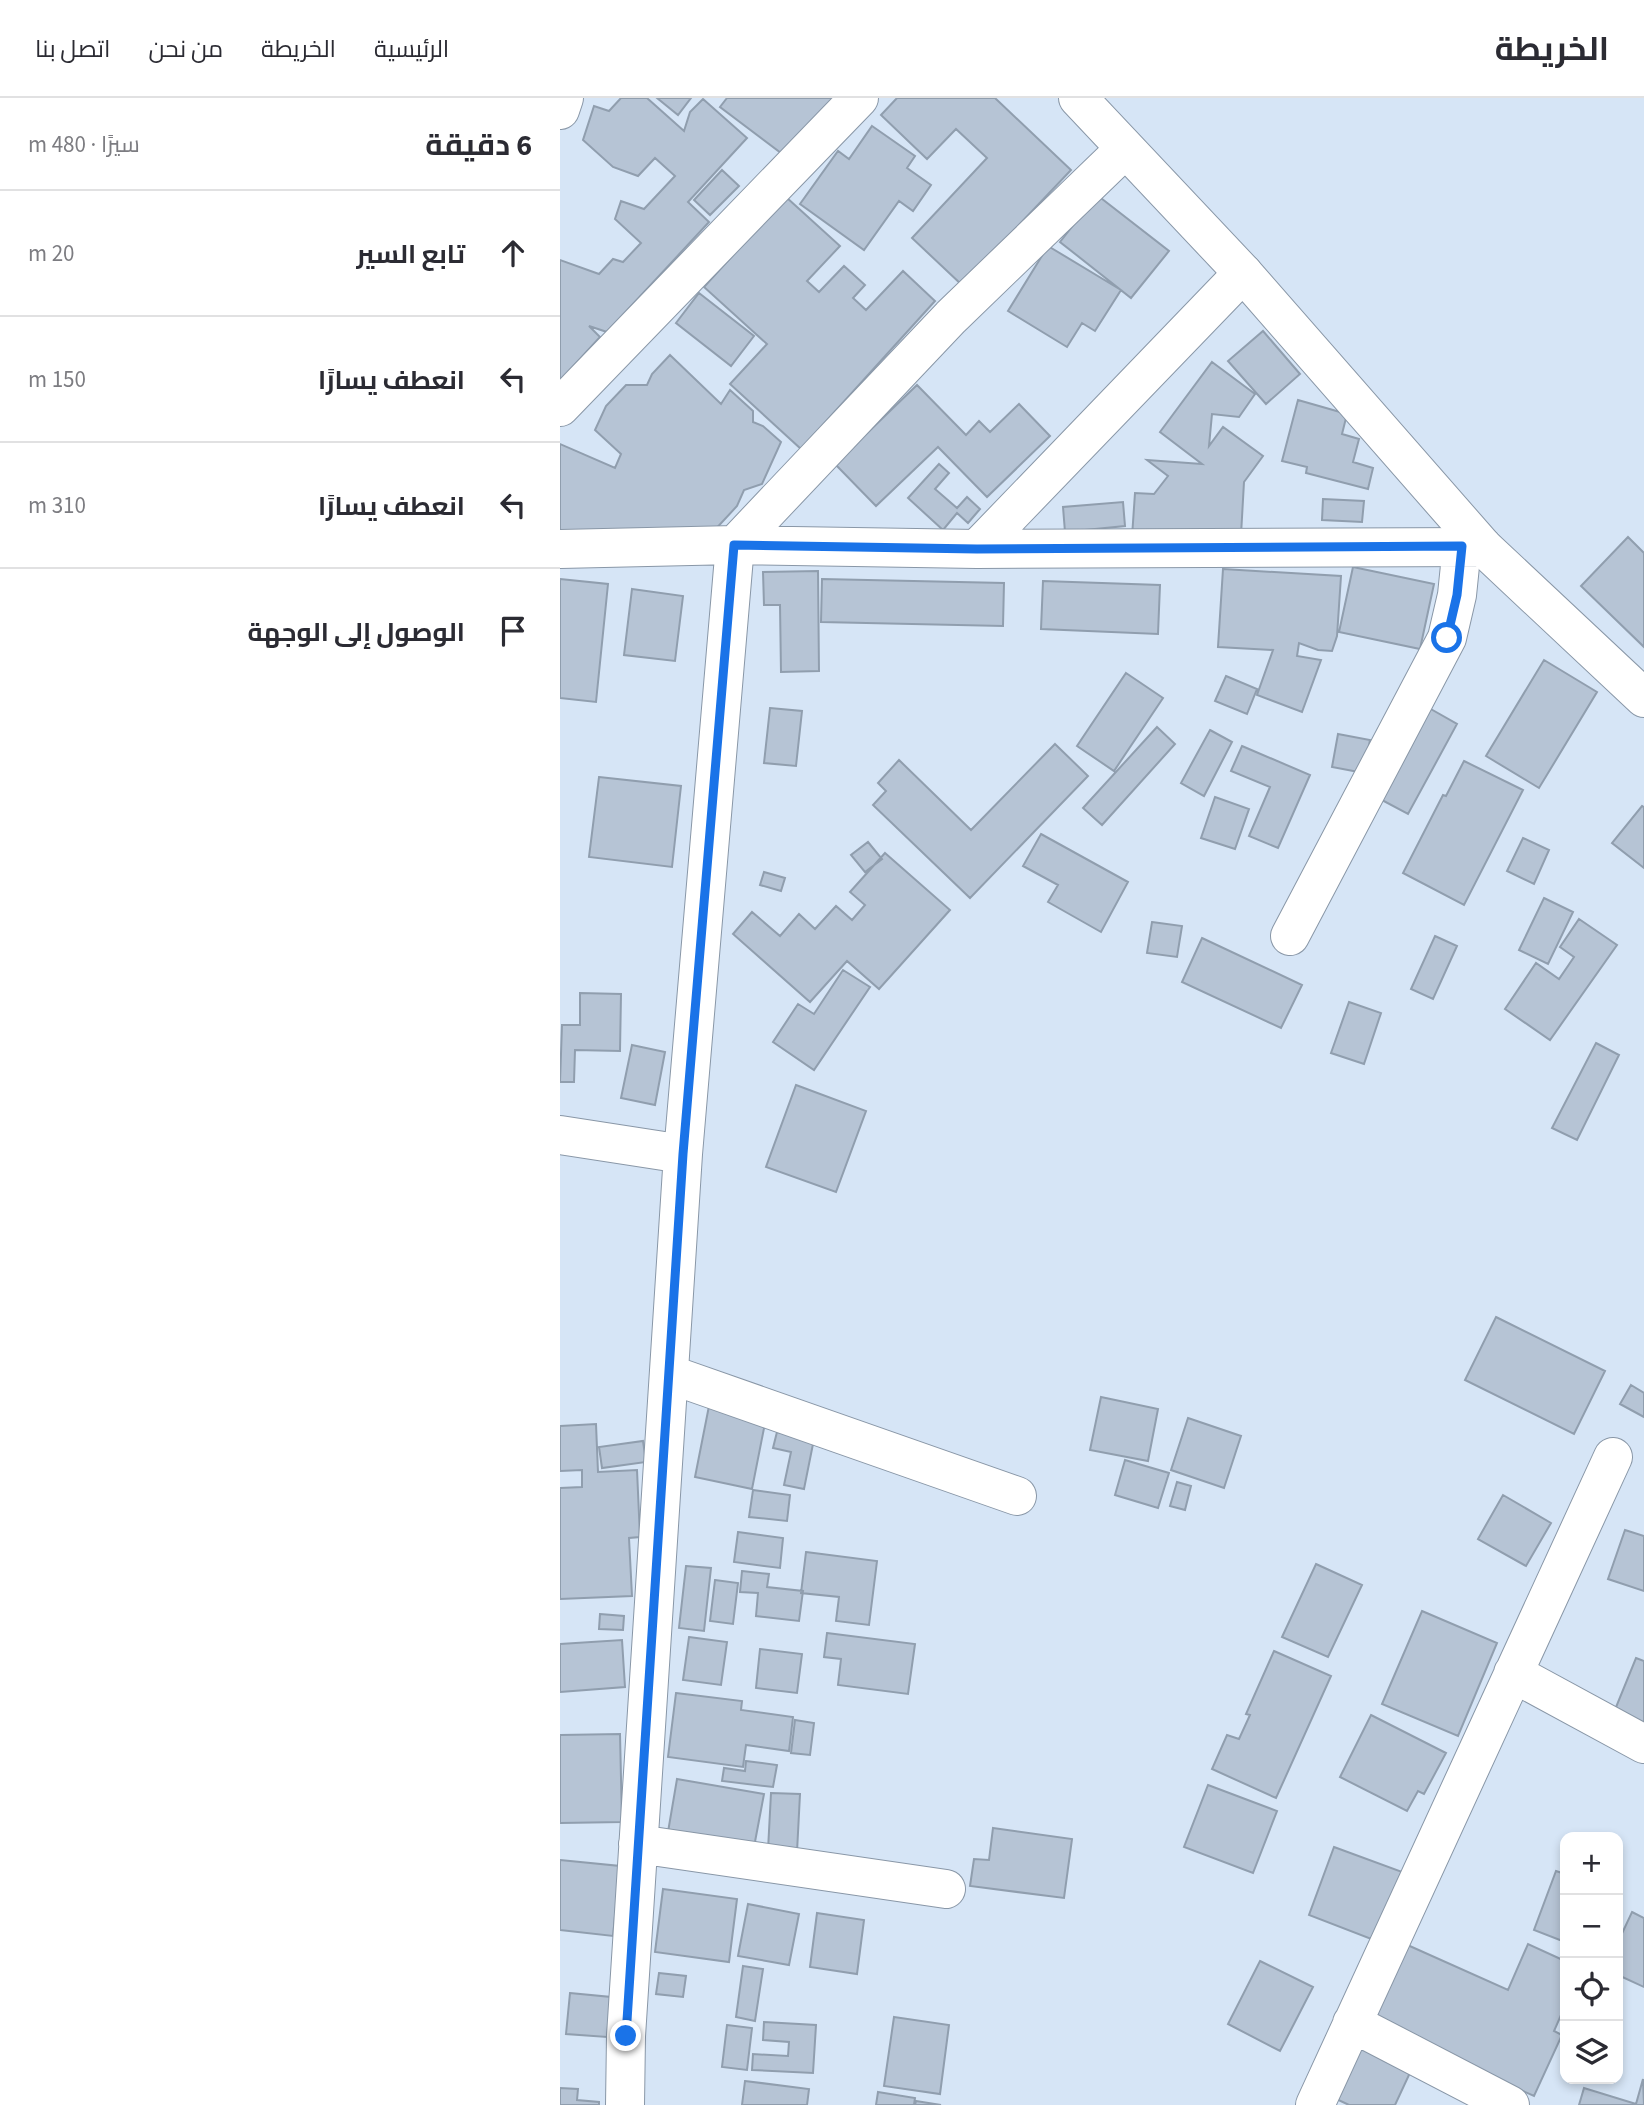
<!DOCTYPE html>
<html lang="ar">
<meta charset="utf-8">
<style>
:root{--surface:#fff;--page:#f2f2f3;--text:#2b2b33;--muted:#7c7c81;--line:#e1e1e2}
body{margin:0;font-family:"Source Sans 3",Cairo,sans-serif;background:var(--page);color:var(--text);direction:rtl}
.controls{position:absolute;right:21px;bottom:21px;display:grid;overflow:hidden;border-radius:14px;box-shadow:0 4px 10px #0003}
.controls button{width:63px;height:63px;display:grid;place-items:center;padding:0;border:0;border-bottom:2px solid var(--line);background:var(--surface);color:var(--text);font:35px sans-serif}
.stop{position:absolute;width:21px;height:21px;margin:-16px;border:5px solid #1a73e8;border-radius:50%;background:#fff}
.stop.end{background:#1a73e8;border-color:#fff;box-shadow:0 2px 7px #0008}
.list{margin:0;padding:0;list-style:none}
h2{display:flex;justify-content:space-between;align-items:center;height:91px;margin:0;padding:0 28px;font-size:30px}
h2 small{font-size:23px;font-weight:400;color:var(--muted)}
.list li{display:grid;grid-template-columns:46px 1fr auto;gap:21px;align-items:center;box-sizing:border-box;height:126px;padding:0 28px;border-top:2px solid var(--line)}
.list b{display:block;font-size:26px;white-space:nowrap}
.list em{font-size:23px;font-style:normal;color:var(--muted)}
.icon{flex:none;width:38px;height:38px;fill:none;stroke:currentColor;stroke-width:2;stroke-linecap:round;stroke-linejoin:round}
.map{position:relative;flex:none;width:1084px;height:2007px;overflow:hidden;direction:ltr}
header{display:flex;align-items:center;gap:42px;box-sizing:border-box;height:98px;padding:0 35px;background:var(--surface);border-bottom:2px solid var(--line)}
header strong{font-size:33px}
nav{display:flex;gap:38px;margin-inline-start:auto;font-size:24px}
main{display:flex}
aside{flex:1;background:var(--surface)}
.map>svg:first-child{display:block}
.building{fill:#b6c4d5;stroke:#909eae;stroke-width:2}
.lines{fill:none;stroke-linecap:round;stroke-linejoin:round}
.minor-casing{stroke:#8997a7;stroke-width:40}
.major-casing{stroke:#8997a7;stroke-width:40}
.minor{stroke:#fff;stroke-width:38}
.major{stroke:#fff;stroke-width:38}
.route{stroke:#1a73e8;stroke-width:9}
</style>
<header>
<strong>الخريطة</strong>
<nav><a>الرئيسية</a><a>الخريطة</a><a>من نحن</a><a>اتصل بنا</a></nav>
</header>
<main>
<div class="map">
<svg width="1084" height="2007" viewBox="0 0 1084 2007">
<rect width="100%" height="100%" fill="#d6e5f6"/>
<path class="building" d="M61 0H87L124 33 130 14 143 1 187 40 128 104 149 124 47 234 29 228 40 239 8 274 0 288V162L39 176 53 161 63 164 81 145 55 121 61 103 84 111 115 78 95 60 78 78 53 69 23 42 34 8 49 13Z
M97 0H131L118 17Z
M167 0H275L229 61 160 9Z
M337 0H435L511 72 402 187 352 140 427 60 396 31 367 61 321 17Z
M312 28 355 58 347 70 371 87 353 113 339 103 304 152 240 106 278 53 289 61Z
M162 72 179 88 150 117 134 102Z
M537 97 609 153 571 200 500 144Z
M226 99 280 148 247 183 259 194 284 168 305 187 293 200 306 212 343 173 375 203 241 351 170 286 207 246 144 189Z
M488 148 561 192 535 233 522 225 507 249 448 213Z
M139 195 194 238 171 268 116 225Z
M703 233 740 276 706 306 668 263Z
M110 257 161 306 170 292 193 313V324L203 328 221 344 202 386 184 392 177 408 152 435 0 434V346L55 370 61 356 35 332 46 308 66 287H87L92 276Z
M652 264 695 296 679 319 652 316 649 348 663 329 703 358 684 384 681 437 572 439 575 395 594 396 608 378 587 362 642 366 600 334Z
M357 287 406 337 419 323 430 334 459 306 490 338 427 399 378 349 316 408 275 366Z
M738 302 787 316 782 336 799 341 793 364 813 370 808 391 746 375 747 369 722 363Z
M379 366 389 375 375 391 397 410 407 399 420 411 408 425 397 415 383 432 348 400Z
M763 401 804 403 802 424 762 422Z
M563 404 565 428 505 434 503 409Z
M1068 439 1084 455V549L1021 488Z
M793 469 874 486 860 551 779 534Z
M663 471 781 478 777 538 772 553 758 552 739 545 737 558 761 562 742 614 697 597 713 552 658 549Z
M258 473 259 573 221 574 220 507H204L203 474Z
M0 481 48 486 36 604 0 600Z
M262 481 444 485 443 528 261 524Z
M483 483 600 487 598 536 481 531Z
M72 491 123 498 115 563 64 557Z
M984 562 1037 594 979 690 926 658Z
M566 575 603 600 554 673 517 648Z
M666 578 697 591 687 616 655 603Z
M210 610 242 613 236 668 204 665Z
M869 610 897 626 848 716 820 701Z
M597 629 615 646 542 727 523 710Z
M650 632 672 644 644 698 621 685Z
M778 636 810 642 804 675 772 669Z
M495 646 528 678 410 800 313 707 326 693 318 685 339 662 411 732Z
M682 648 750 677 718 750 689 738 710 689 671 673Z
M904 663 963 692 904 807 843 775 883 697 886 698Z
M39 679 121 688 112 769 29 759Z
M655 699 689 711 675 751 641 740Z
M1082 708 1084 709V770L1052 745Z
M481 736 568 784 541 834 488 804 498 787 463 768Z
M963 740 989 752 974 786 947 773Z
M308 744 322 761 305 774 291 757Z
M325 755 390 812 319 891 287 863 250 904 173 836 192 814 220 838 239 816 255 831 276 808 292 822 305 807 290 794Z
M204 774 225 780 221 793 200 787Z
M984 800 1013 814 988 866 959 852Z
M1019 821 1057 847 990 942 945 911 976 865 999 881 1014 859 1000 849Z
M592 824 622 828 617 859 587 855Z
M875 838 897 848 873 901 851 891Z
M642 840 742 887 721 930 622 884Z
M283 872 310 889 254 972 213 944 238 906 254 916Z
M20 895 61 896 60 953 15 952 14 984H0L2 927H20Z
M789 904 821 915 804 966 771 955Z
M1036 945 1059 957 1017 1042 992 1030Z
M72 947 105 954 95 1007 61 1000Z
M236 987 306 1013 276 1094 206 1069Z
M936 1219 1045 1273 1014 1336 905 1282Z
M1071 1287 1084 1295V1319L1060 1306Z
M541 1299 598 1311 588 1363 530 1352Z
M149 1308 206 1320 192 1391 135 1379Z
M628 1320 681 1338 664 1390 611 1372Z
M36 1326 38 1374 77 1372 80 1439 69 1440 72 1498 0 1501V1390L22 1389V1372L0 1373V1328Z
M217 1334 254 1341 244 1391 224 1387 231 1354 213 1350Z
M83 1343 86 1364 42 1370 39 1349Z
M565 1362 609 1375 598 1410 555 1397Z
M617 1384 631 1388 625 1412 610 1408Z
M193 1392 230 1397 227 1423 189 1419Z
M943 1397 991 1425 966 1468 918 1441Z
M1065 1432 1084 1438V1493L1048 1481Z
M178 1434 223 1440 220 1470 174 1464Z
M246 1454 317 1463 309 1527 276 1523 279 1499 241 1495Z
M756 1466 802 1487 768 1559 722 1539Z
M126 1468 151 1470 144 1533 119 1530Z
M182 1473 209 1476 207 1489 243 1493 239 1523 196 1518 198 1495 180 1494Z
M155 1482 178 1485 173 1526 150 1523Z
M862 1513 937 1545 898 1638 822 1606Z
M40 1516 64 1518 63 1532 39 1531Z
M267 1535 355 1546 348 1596 278 1587 281 1561 264 1559Z
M129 1539 167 1544 161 1587 123 1582Z
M62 1542 65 1589 0 1594V1546Z
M200 1551 242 1556 237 1595 196 1590Z
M714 1553 771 1578 716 1700 652 1671 667 1637 679 1641 690 1617 686 1616Z
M1076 1560 1084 1563V1632L1052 1619Z
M116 1595 182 1603 181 1612 233 1619 229 1653 186 1647 183 1669 108 1659Z
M811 1617 886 1655 864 1696 858 1693 847 1713 780 1679Z
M235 1622 254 1625 250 1657 231 1655Z
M60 1636 62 1724 0 1725V1637Z
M186 1663 217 1667 213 1689 162 1683 164 1670 185 1673Z
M117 1681 204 1696 194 1749 108 1734Z
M648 1687 717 1713 693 1775 624 1749Z
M211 1695 240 1696 237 1754 208 1752Z
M433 1730 512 1741 504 1800 410 1788 414 1761 429 1762Z
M774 1749 845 1775 819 1844 749 1817Z
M0 1762 60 1768 53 1838 0 1832Z
M996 1773 1005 1776V1844L974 1832Z
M103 1791 177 1801 169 1864 95 1854Z
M188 1806 239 1816 229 1867 178 1858Z
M1072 1814 1084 1820V1889L1058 1877V1844Z
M257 1815 304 1822 297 1876 250 1869Z
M843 1845 948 1892 968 1846 1005 1863V1908L994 1933 1002 1937 974 1998 807 1923Z
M700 1863 753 1889 720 1953 668 1926Z
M183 1868 203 1871 195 1923 176 1919Z
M99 1875 126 1878 123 1899 96 1896Z
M10 1895 51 1899 47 1939 6 1936Z
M334 1919 389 1927 380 1996 324 1988Z
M204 1924 256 1927 253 1975 192 1972 193 1956 228 1958 229 1944 203 1942Z
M167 1927 192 1930 187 1972 162 1969Z
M800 1939 855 1964 835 2007H789L772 1999Z
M1083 1981 1084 2007H1019L1024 1990 1076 2006Z
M185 1983 249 1991 247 2007H182Z
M0 1990 18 1991 17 2002 39 2004V2007H0Z
M318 1994 355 2000 354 2007H316Z
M356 2003 381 2007H355Z"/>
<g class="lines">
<defs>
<path id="minor" d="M0 12 4 0
M0 309 299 0
M0 451 175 447 417 451 923 449
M417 451 683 175
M730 838 887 540 897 497 902 448
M0 1037 123 1056
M109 1276 457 1398
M953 1575 1084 1646
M78 1746 386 1791
M792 1925 950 2007
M65 2007 66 1938 123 1056 175 447 391 219 565 51
M755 2007 1053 1359"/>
<path id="major" d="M518 0 683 175 923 449 1084 600"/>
</defs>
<use href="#minor" class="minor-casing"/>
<use href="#major" class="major-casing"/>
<use href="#minor" class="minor"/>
<use href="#major" class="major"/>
</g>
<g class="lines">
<path class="route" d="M66 1938 123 1056 174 447 417 451 902 448 897 497 887 540"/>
</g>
</svg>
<div class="controls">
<button>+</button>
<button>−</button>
<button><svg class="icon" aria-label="locate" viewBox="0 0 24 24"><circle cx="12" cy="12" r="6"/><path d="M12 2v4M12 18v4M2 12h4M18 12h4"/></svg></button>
<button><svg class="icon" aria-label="layers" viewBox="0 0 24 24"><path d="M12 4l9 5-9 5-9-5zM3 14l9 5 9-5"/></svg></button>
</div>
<div class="stop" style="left:887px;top:540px"></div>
<div class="stop end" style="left:66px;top:1938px"></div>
</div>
<aside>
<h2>6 دقيقة<small>سيرًا · 480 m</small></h2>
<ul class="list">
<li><svg class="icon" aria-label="ahead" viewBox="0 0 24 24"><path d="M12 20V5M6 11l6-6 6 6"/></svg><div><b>تابع السير</b></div><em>20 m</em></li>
<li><svg class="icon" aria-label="left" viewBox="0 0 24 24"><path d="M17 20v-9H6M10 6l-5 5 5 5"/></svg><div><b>انعطف يسارًا</b></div><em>150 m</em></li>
<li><svg class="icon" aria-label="left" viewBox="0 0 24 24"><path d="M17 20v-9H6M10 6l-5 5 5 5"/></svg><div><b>انعطف يسارًا</b></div><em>310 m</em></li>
<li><svg class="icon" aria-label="arrive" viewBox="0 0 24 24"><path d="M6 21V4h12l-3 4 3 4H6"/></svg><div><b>الوصول إلى الوجهة</b></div></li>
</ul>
</aside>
</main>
